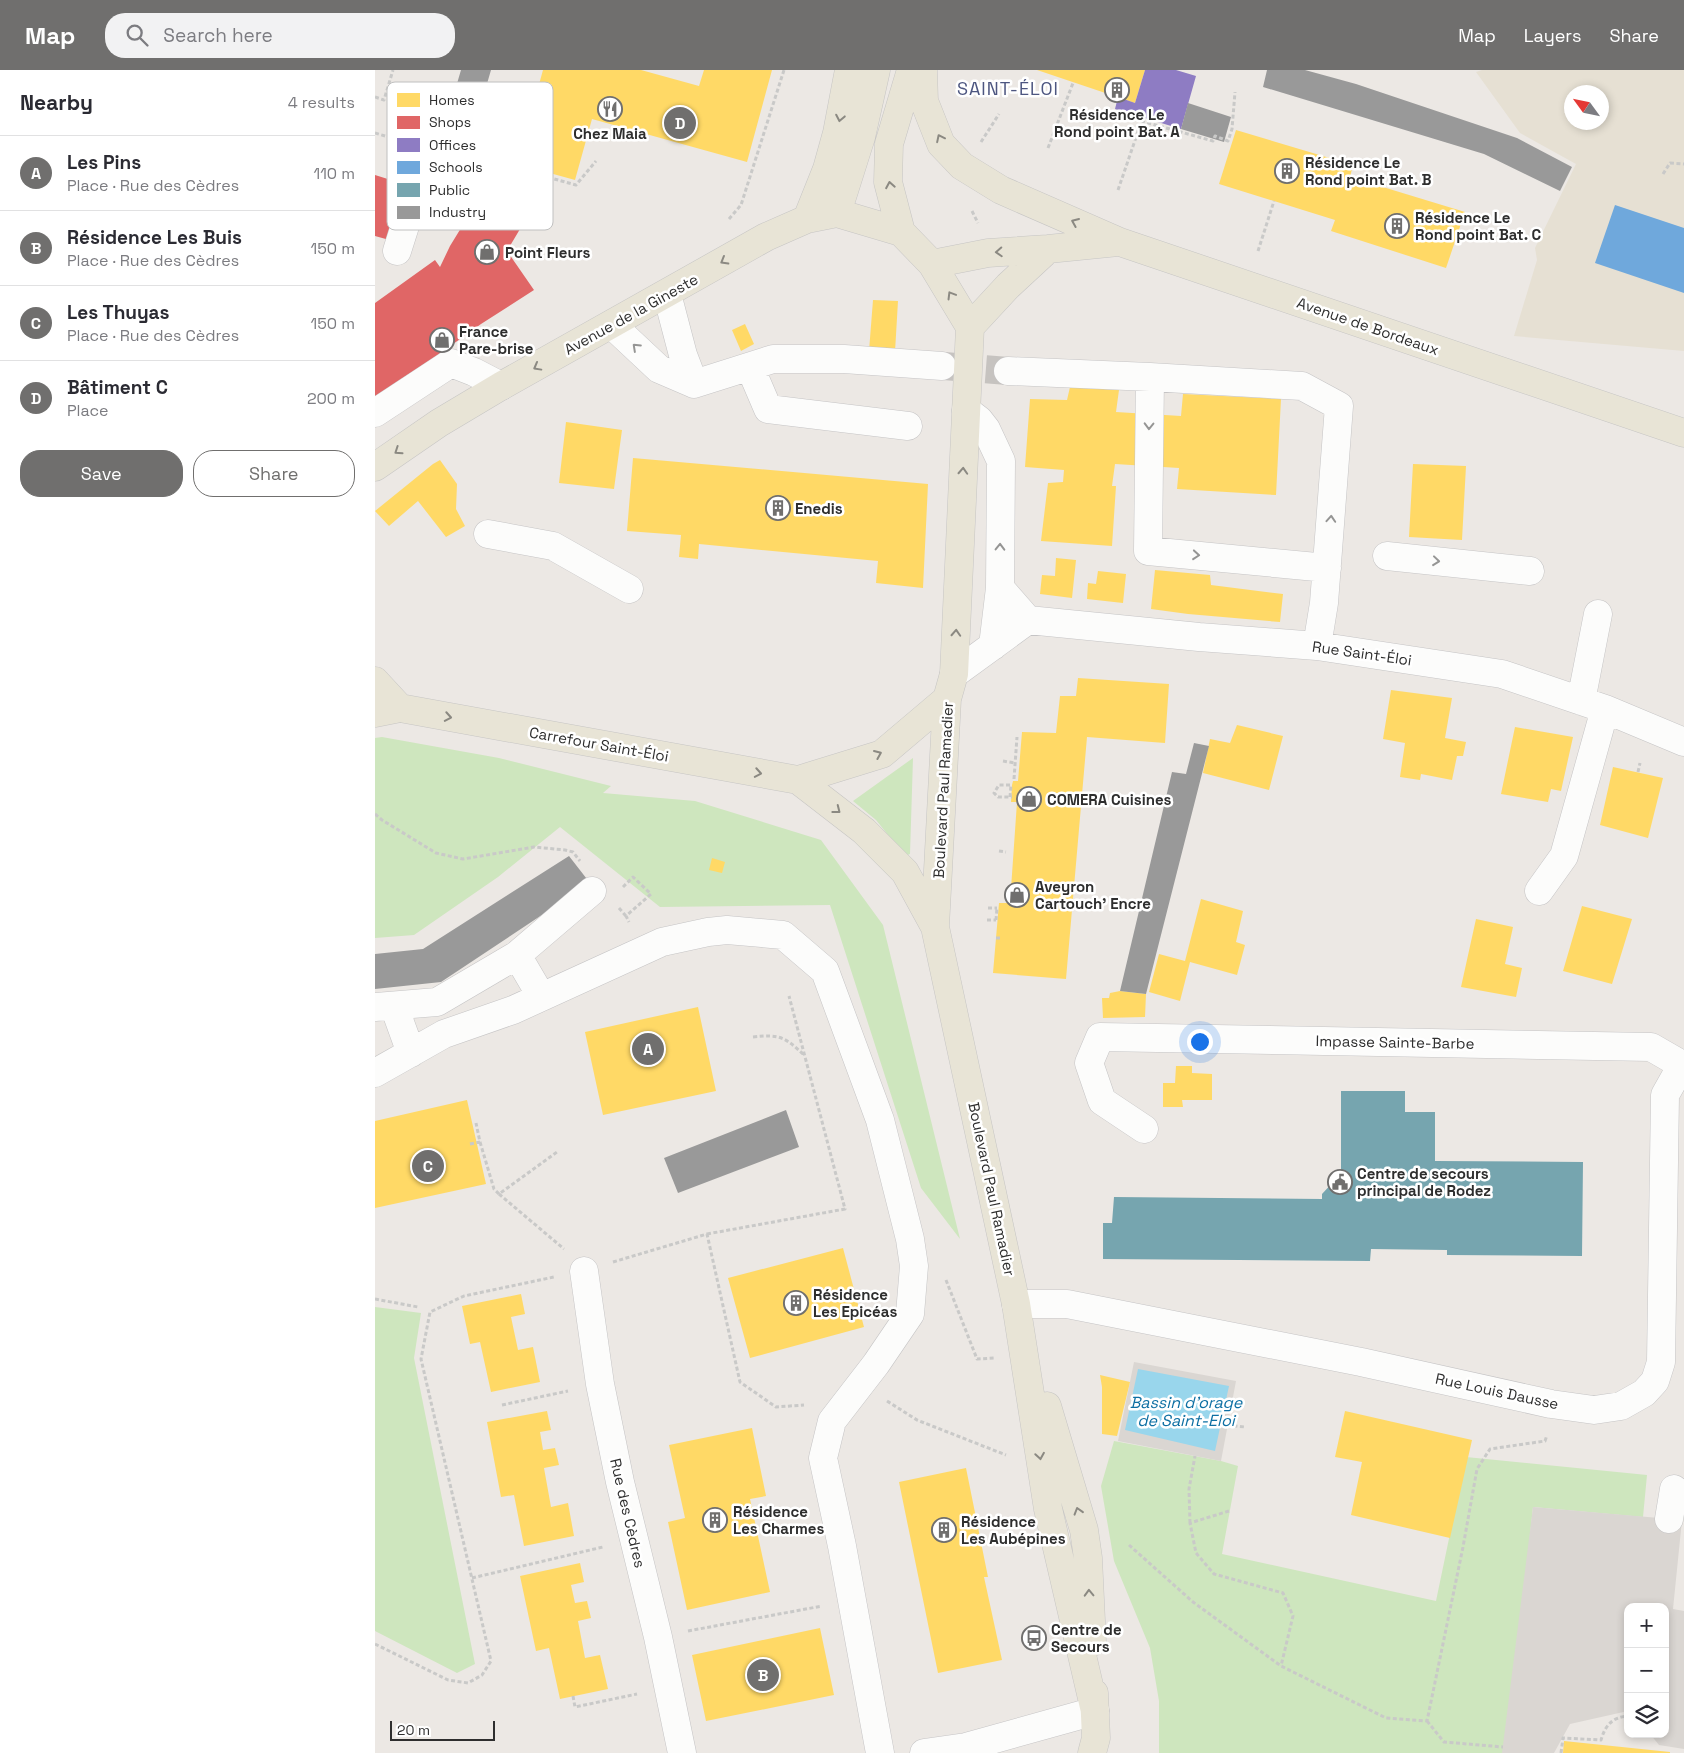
<!DOCTYPE html>
<meta charset="utf-8">
<style>
:root{--surface:#fff;--page:#f2f2f3;--text:#2b2b33;--muted:#7c7c81;--line:#e1e1e2;--accent:#706f6e}
body{margin:0;font-family:"Space Grotesk",sans-serif;background:var(--page);color:var(--text)}
.controls{position:absolute;right:15px;bottom:15px;display:grid;overflow:hidden;border-radius:10px;box-shadow:0 2px 8px #0003}
.controls button{width:45px;height:45px;display:grid;place-items:center;padding:0;border:0;border-bottom:1px solid var(--line);background:var(--surface);color:var(--text);font:25px sans-serif}
.compass{position:absolute;left:1189px;top:15px;width:45px;height:45px;border-radius:50%;background:var(--surface);box-shadow:0 2px 8px #0003;rotate:303deg}
.scale{position:absolute;left:15px;bottom:12px;width:105px;box-sizing:border-box;padding-left:5px;border:2px solid #2e2e2e;border-top:0;font-size:14px;line-height:18px;white-space:nowrap;color:#2e2e2e;-webkit-text-stroke:4px #fff;paint-order:stroke}
.you{position:absolute;left:824px;top:971px;width:18px;height:18px;margin:-12px;border:4px solid #fff;border-radius:50%;background:#1a73e8;box-shadow:0 0 0 8px #1a73e833}
.badge{display:grid;place-items:center;width:32px;height:32px;border-radius:50%;background:var(--accent);color:#fff;font-size:16px;font-weight:700}
.pin{position:absolute;translate:-50% -50%;border:2px solid #fff;box-shadow:0 1px 5px #0006}
.list{margin:0;padding:0;list-style:none}
h2{display:flex;justify-content:space-between;align-items:center;height:65px;margin:0;padding:0 20px;font-size:21px}
h2 small{font-size:16px;font-weight:400;color:var(--muted)}
.list li{display:grid;grid-template-columns:32px 1fr auto;gap:15px;align-items:center;box-sizing:border-box;height:75px;padding:0 20px;border-top:1px solid var(--line)}
.list b{display:block;font-size:19px;white-space:nowrap}
.list p{margin:0;font-size:16px;white-space:nowrap;color:var(--muted)}
.list em{font-size:16px;font-style:normal;color:var(--muted)}
.actions{display:flex;gap:10px;padding:15px 20px}
.actions a{flex:1;padding:11px 0;border:1px solid var(--accent);border-radius:20px;text-align:center;font-size:18px;color:var(--accent)}
.actions .main{background:var(--accent);color:#fff}
.icon{flex:none;width:28px;height:28px;fill:none;stroke:currentColor;stroke-width:2;stroke-linecap:round;stroke-linejoin:round}
.map{position:relative;flex:none;width:1309px;height:1683px;overflow:hidden}
header{display:flex;align-items:center;gap:30px;box-sizing:border-box;height:70px;padding:0 25px;background:var(--accent);color:#fff}
header strong{font-size:24px}
nav{display:flex;gap:28px;margin-inline-start:auto;font-size:18px}
.search{width:350px;height:45px;background:var(--page);display:flex;align-items:center;gap:12px;box-sizing:border-box;padding:0 18px;border-radius:20px;color:var(--muted);font-size:19px}
main{display:flex}
aside{flex:1;background:var(--surface)}
.map>svg:first-child{display:block}
.education{fill:#e6e0d3;fill-rule:evenodd}
.green{fill:#cee6be}
.plaza{fill:#dad6d2}
.water{fill:#99d6ec}
.homes{fill:#ffd966}
.shops{fill:#e06666}
.offices{fill:#8e7cc3}
.schools{fill:#6fa8dc}
.public{fill:#76a5af}
.industry{fill:#999}
.lines{fill:none;stroke-linecap:round;stroke-linejoin:round}
.minor-tunnel{stroke:#c6c3c0;stroke-width:28;stroke-dasharray:28 14;stroke-linecap:butt}
.minor-casing{stroke:#c5c4c5;stroke-width:29}
.major-casing{stroke:#c6c5c4;stroke-width:29}
.path{stroke:#c9c9c8;stroke-width:3;stroke-dasharray:4 2.5;stroke-linecap:butt}
.minor{stroke:#fcfcfb;stroke-width:28}
.major{stroke:#e8e4d6;stroke-width:28}
.oneway{stroke:#8b8982}
.oneway2{stroke:#959594}
.labels{text-anchor:middle;dominant-baseline:central;stroke-width:5;stroke-linejoin:round;paint-order:stroke}
.poi-label{font-size:15px;font-weight:bold;fill:#2e2e2e;stroke:#fff;text-anchor:start}
.street-label{font-size:15px;fill:#2e2e2e;stroke:#fff}
.water-label{font-size:16px;font-style:italic;fill:#0d6fa3;stroke:#fff}
.quarter-label{font-size:18px;letter-spacing:1px;fill:#4d5680;stroke:#fff}
.key{fill:#fff;stroke:#c0c0c0;stroke-width:1}
.key-label{font-size:14px;fill:#2e2e2e}
</style>
<header>
<strong>Map</strong>
<div class="search"><svg class="icon" aria-label="search" viewBox="0 0 24 24"><circle cx="10" cy="10" r="6"/><path d="M15 15l6 6"/></svg>Search here</div>
<nav><a>Map</a><a>Layers</a><a>Share</a></nav>
</header>
<main>
<aside>
<h2>Nearby<small>4 results</small></h2>
<ul class="list">
<li><span class="badge">A</span><div><b>Les Pins</b><p>Place · Rue des Cèdres</p></div><em>110 m</em></li>
<li><span class="badge">B</span><div><b>Résidence Les Buis</b><p>Place · Rue des Cèdres</p></div><em>150 m</em></li>
<li><span class="badge">C</span><div><b>Les Thuyas</b><p>Place · Rue des Cèdres</p></div><em>150 m</em></li>
<li><span class="badge">D</span><div><b>Bâtiment C</b><p>Place</p></div><em>200 m</em></li>
</ul>
<div class="actions"><a class="main">Save</a><a>Share</a></div>
</aside>
<div class="map">
<svg width="1309" height="1683" viewBox="0 0 1309 1683">
<rect width="100%" height="100%" fill="#ece8e4"/>
<path class="education" d="M1107 0H1309V281L1139 266 1162 190 1160 178 1201 94 1145 63 1101 2ZM1196 22H1226V52H1196Z"/>
<path class="green" d="M7 667 124 688 236 716 228 723 320 731 446 770 508 855 585 1169 546 1118 455 835 285 837 185 757 123 807 39 865 0 868V668Z
M538 688 535 784 530 786 501 750 478 731Z
M0 1237 46 1243 39 1288 100 1594 82 1603 0 1561Z
M739 1371 846 1391 863 1396 847 1484 1061 1531 1091 1387 1272 1405 1268 1447 1158 1437 1132 1683H784V1631L775 1578 739 1491 726 1416Z"/>
<path class="plaza" d="M759 1292 861 1311 846 1391 743 1371Z
M1158 1437 1307 1450 1298 1539 1309 1541V1679L1284 1675 1275 1664H1290V1537H1253V1641L1195 1654 1179 1683H1127Z"/>
<path class="water" d="M763 1299 854 1316 840 1381 750 1360Z"/>
<path class="homes" d="M168 0H266L324 16 329 0H397L372 92 217 49 200 110 142 94Z
M662 0H770L760 33Z
M861 60 978 95 975 107 1090 142 1071 198 956 161 960 150 844 114Z
M498 230 523 231 520 282 494 281Z
M370 254 379 274 366 281 357 260Z
M695 317 744 320 741 342 806 346 808 324 906 329 901 425 802 419 804 398 740 394 737 416H741L737 476 666 471 673 413 688 412 689 400 650 397 655 329 692 330Z
M191 352 247 360 239 419 184 413Z
M258 388 553 414 548 518 501 513 503 491 324 474 323 489 304 487 306 465 252 461Z
M65 390 82 414 81 439 90 456 71 467 43 431 14 456 0 441 58 394Z
M1038 394 1091 396 1087 470 1034 467Z
M681 488 701 490 697 528 665 524 667 505 680 506Z
M780 500 835 505 836 515 908 524 905 552 813 544 776 539Z
M723 501 751 504 748 533 712 529 713 513 721 514Z
M703 608 794 614 790 673 712 667 691 909 618 903 624 833H635L642 732H636L637 715 638 711H643L647 662 681 663 685 626H701Z
M1016 620 1077 628 1070 668 1091 672 1088 686H1082L1077 710 1046 704 1045 710 1025 707 1030 673 1008 669Z
M862 655 908 666 894 720 828 703 835 669 855 673Z
M1140 657 1198 667 1186 721 1176 719 1173 732 1126 724Z
M1238 697 1288 708 1273 768 1225 755Z
M337 788 350 792 347 803 334 800Z
M826 829 868 841 861 872 870 875 862 905 815 892 805 931 774 922 784 884 810 891Z
M1207 836 1257 849 1237 914 1188 901Z
M1101 849 1138 857 1130 894 1147 898 1141 927 1086 917Z
M745 921 771 924 770 947 728 948 727 928H734L735 923Z
M323 937 341 1021 228 1045 210 962Z
M801 996H817V1003L837 1004V1030H807L808 1037H788V1013H800Z
M92 1030 111 1114 0 1138V1051Z
M468 1178 489 1257 375 1288 353 1208Z
M146 1224 150 1244 136 1247 143 1280 158 1277 165 1312 116 1322 105 1272 95 1274 87 1236Z
M725 1305 755 1312 742 1366 727 1364V1317Z
M172 1341 176 1360 165 1362 168 1380 180 1378 184 1395 169 1398 176 1437 193 1433 199 1466 149 1476 139 1425 126 1427 112 1352Z
M970 1341 1097 1370 1075 1468 976 1445 987 1392 960 1387Z
M377 1358 391 1426 375 1429 395 1522 312 1540 293 1452 310 1448 294 1375Z
M591 1398 613 1507H609L627 1590 563 1603 524 1412Z
M205 1493 209 1512 196 1515 200 1533 212 1531 216 1548 203 1551 210 1588 225 1585 233 1619 185 1629 174 1578 161 1581 145 1506Z
M663 1556 666 1579 658 1580 655 1557Z
M445 1558 459 1625 331 1651 317 1585Z
M1189 1671 1295 1682V1683H1188Z"/>
<path class="shops" d="M124 96 165 109 143 142 145 159 132 181 159 220 106 254 0 330V233L60 190 65 197 75 176Z
M0 105 35 116 18 171 0 166Z"/>
<path class="offices" d="M770 0H801L821 6 806 59 740 39 743 27 760 33Z"/>
<path class="schools" d="M1240 135 1309 158V223L1220 193Z"/>
<path class="public" d="M966 1021H1030V1042H1060V1091L1208 1092 1207 1186 1072 1185V1180L996 1179 995 1191 728 1189V1153H737L739 1127 947 1129V1124L960 1110H966Z"/>
<path class="industry" d="M86 0H116L91 86 63 78Z
M892 0H930L981 14 1142 68 1197 97 1185 121 1109 84 888 17Z
M813 33 856 47 849 72 806 59Z
M819 673 834 676 771 924 745 921 797 702 811 704Z
M194 786 215 813 66 912 0 919V884L48 879Z
M411 1040 424 1077 303 1123 289 1088Z"/>
<g class="lines">
<path class="minor-tunnel" d="M569 296 633 301"/>
<defs>
<path id="minor" d="M22 181 54 80
M292 224 308 285 319 314
M237 255 284 299 319 314 398 289H469L567 296
M375 297 393 339 533 356
M633 301 775 307 927 316 964 336 949 533 942 576
M775 307 773 481 952 498
M591 340 604 350 611 359 626 391 625 518 653 550
M0 343 76 293 99 302 126 316
M113 464 178 476 254 519
M1012 486 1155 501
M618 576 625 518
M579 604 653 550 824 567 942 576 1127 604 1230 639 1309 672
M1206 631 1223 544
M1164 821 1189 786 1230 639
M166 926 142 885 217 821
M19 936 36 983
M0 937 62 932 142 885
M0 1003 69 964 138 940 287 872 333 862 352 860 408 865 450 901 505 1050 535 1169 539 1196 535 1244 501 1294 457 1351 448 1388 467 1476 505 1683
M769 1059 727 1031 714 993 725 967 1276 977 1309 996
M209 1201 225 1314 245 1412 283 1567 307 1683
M641 1234H692L986 1292 1176 1334 1219 1340 1246 1336 1269 1323 1280 1311 1286 1292 1290 1025 1299 1009 1309 998
M1294 1449 1299 1419
M549 1683 591 1677 720 1641"/>
<path id="major" d="M536 0 514 74 513 112 526 162 557 194 595 257 579 604 572 629 560 857 641 1234 673 1439 720 1641
M548 0 549 31 566 74 587 96 626 120 745 172 1309 363
M462 143 486 67 501 0
M432 149 452 99 462 63 474 0
M557 194 613 183 673 179 743 172
M595 257 633 216 673 179
M0 397 64 353 126 316 391 167 432 149 462 143 526 162
M0 611 25 638
M0 643 25 638 423 710 507 684 572 629
M423 710 489 761 530 802 560 857
M672 1336 709 1460 713 1488 717 1572
M717 1683 721 1668 719 1623"/>
</defs>
<use href="#minor" class="minor-casing"/>
<use href="#major" class="major-casing"/>
<path class="path" d="M0 27 9 30 18 0
M766 51 838 71 840 66 853 71 857 59 860 22
M0 63 24 70
M606 72 624 44
M673 78 698 13
M85 89 91 91 108 89 201 115 221 91
M1288 104 1295 93 1309 94
M743 120 768 47
M597 141 603 153
M354 149 366 135 409 0
M883 181 899 131
M628 691 640 693
M1263 702 1265 693
M639 709 642 667
M635 727 636 715H624L619 723 623 727H637
M0 744 7 750 61 783 88 789 159 777 190 780 198 782 205 791
M624 781 631 782
M248 817 258 807 276 824 251 846 254 852
M244 838 251 846
M613 838H622
M612 850H621
M621 850 622 838
M621 868H626
M378 967C405 964 410 967 429 985
M105 1072 119 1119 124 1124 182 1082
M95 1074 105 1072 101 1053
M124 1124 189 1179
M332 1164 470 1139 414 926
M238 1192 332 1164 365 1312 401 1337 429 1335
M571 1210 602 1289 619 1288
M0 1229 43 1237
M512 1331 542 1350 631 1385
M127 1335 193 1321
M852 1355 870 1357
M854 1441 815 1453 821 1483 839 1504 908 1523 918 1546 906 1596
M815 1453 814 1419 820 1386
M754 1475 818 1532 906 1596 1011 1648 1052 1651 1088 1477 1102 1399 1115 1379 1170 1371 1172 1365
M97 1508 228 1477
M313 1561 447 1536
M0 1574 73 1610 93 1613 107 1605 116 1591 46 1289 55 1242 89 1226 179 1207
M198 1626 200 1637 262 1624
M1052 1651 1069 1672 1128 1677
M1186 1683 1188 1668 1226 1670C1230 1656 1237 1647 1253 1646"/>
<use href="#minor" class="minor"/>
<use href="#major" class="major"/>
</g>
<defs><path id="oneway-chevron" d="M-2-3.5L2.5 0L-2 3.5" fill="none" stroke-width="1.6" stroke-linecap="round" stroke-linejoin="round" transform="scale(1.25)"/></defs>
<g class="oneway">
<use href="#oneway-chevron" transform="translate(465 48) rotate(101)"/>
<use href="#oneway-chevron" transform="translate(565 68) rotate(-116)"/>
<use href="#oneway-chevron" transform="translate(515 115) rotate(-100)"/>
<use href="#oneway-chevron" transform="translate(700 152) rotate(-157)"/>
<use href="#oneway-chevron" transform="translate(624 182) rotate(177)"/>
<use href="#oneway-chevron" transform="translate(349 191) rotate(150)"/>
<use href="#oneway-chevron" transform="translate(576 225) rotate(-121)"/>
<use href="#oneway-chevron" transform="translate(162 297) rotate(151)"/>
<use href="#oneway-chevron" transform="translate(23 381) rotate(146)"/>
<use href="#oneway-chevron" transform="translate(588 401) rotate(-87)"/>
<use href="#oneway-chevron" transform="translate(581 563) rotate(-87)"/>
<use href="#oneway-chevron" transform="translate(73 647) rotate(10)"/>
<use href="#oneway-chevron" transform="translate(503 684) rotate(-23)"/>
<use href="#oneway-chevron" transform="translate(383 703) rotate(10)"/>
<use href="#oneway-chevron" transform="translate(462 740) rotate(38)"/>
<use href="#oneway-chevron" transform="translate(665 1386) rotate(81)"/>
<use href="#oneway-chevron" transform="translate(703 1441) rotate(-107)"/>
<use href="#oneway-chevron" transform="translate(714 1523) rotate(-92)"/>
</g>
<g class="oneway2">
<use href="#oneway-chevron" transform="translate(261 277) rotate(-137)"/>
<use href="#oneway-chevron" transform="translate(774 356) rotate(91)"/>
<use href="#oneway-chevron" transform="translate(956 449) rotate(-86)"/>
<use href="#oneway-chevron" transform="translate(625 477) rotate(-89)"/>
<use href="#oneway-chevron" transform="translate(821 485) rotate(5)"/>
<use href="#oneway-chevron" transform="translate(1061 491) rotate(6)"/>
</g>
<defs>
<symbol id="building-ring" viewBox="-11 -11 22 22"><circle r="9.5" fill="#fff" stroke="#706f6e" stroke-width="1.5"/><path d="M-4-6H4V6H1V3H-1V6H-4ZM-2.5-4.3h1.7v1.8h-1.7ZM.8-4.3h1.7v1.8H.8ZM-2.5-1h1.7V.8h-1.7ZM.8-1h1.7V.8H.8Z" fill="#706f6e"/></symbol>
<symbol id="restaurant-ring" viewBox="-11 -11 22 22"><circle r="9.5" fill="#fff" stroke="#706f6e" stroke-width="1.5"/><path d="M-5-6h1v4h1v-4h1v4h1v-4h1v5L-1.5 .5V6h-2V.5L-5-1ZM5-6V6H3V1.5H1.5Q1.5-4 5-6Z" fill="#706f6e"/></symbol>
<symbol id="shop-ring" viewBox="-11 -11 22 22"><circle r="9.5" fill="#fff" stroke="#706f6e" stroke-width="1.5"/><path d="M-5-2.5h2.3a2.7 3.5 0 0 1 5.4 0H5L5.5 6h-11ZM-1.5-2.5h3a1.5 2.3 0 0 0-3 0Z" fill="#706f6e"/></symbol>
<symbol id="civic-ring" viewBox="-11 -11 22 22"><circle r="9.5" fill="#fff" stroke="#706f6e" stroke-width="1.5"/><path d="M-.6-6.5H3V-4.5H.6V-3L4-1V1h2V6H-6V1h2V-1L-.6-3ZM-1.2 2.5V6h2.4V2.5Z" fill="#706f6e"/></symbol>
<symbol id="bus-ring" viewBox="-11 -11 22 22"><circle r="9.5" fill="#fff" stroke="#706f6e" stroke-width="1.5"/><path d="M-5-6H5V4H4V6H2V4H-2V6H-4V4H-5ZM-3.5-4V0h7V-4ZM-3.5 1.2v1.5H-2V1.2ZM2 1.2v1.5H3.5V1.2Z" fill="#706f6e"/></symbol>
</defs>
<g fill-rule="evenodd">
<use href="#building-ring" x="728" y="6" width="28" height="28"/>
<use href="#restaurant-ring" x="221" y="25" width="28" height="28"/>
<use href="#building-ring" x="898" y="87" width="28" height="28"/>
<use href="#building-ring" x="1008" y="142" width="28" height="28"/>
<use href="#shop-ring" x="98" y="168" width="28" height="28"/>
<use href="#shop-ring" x="53" y="256" width="28" height="28"/>
<use href="#building-ring" x="389" y="424" width="28" height="28"/>
<use href="#shop-ring" x="640" y="715" width="28" height="28"/>
<use href="#shop-ring" x="628" y="811" width="28" height="28"/>
<use href="#civic-ring" x="951" y="1098" width="28" height="28"/>
<use href="#building-ring" x="407" y="1219" width="28" height="28"/>
<use href="#building-ring" x="326" y="1436" width="28" height="28"/>
<use href="#building-ring" x="555" y="1446" width="28" height="28"/>
<use href="#bus-ring" x="645" y="1554" width="28" height="28"/>
</g>
<g class="labels">
<g class="poi-label">
<text x="742" y="44" text-anchor="middle">Résidence Le<tspan x="742" dy="17">Rond point Bat. A</tspan></text>
<text x="235" y="63" text-anchor="middle">Chez Maia</text>
<text x="930" y="92">Résidence Le<tspan x="930" dy="17">Rond point Bat. B</tspan></text>
<text x="1040" y="147">Résidence Le<tspan x="1040" dy="17">Rond point Bat. C</tspan></text>
<text x="130" y="182">Point Fleurs</text>
<text x="84" y="261">France<tspan x="84" dy="17">Pare-brise</tspan></text>
<text x="420" y="438">Enedis</text>
<text x="672" y="729">COMERA Cuisines</text>
<text x="660" y="816">Aveyron<tspan x="660" dy="17">Cartouch' Encre</tspan></text>
<text x="982" y="1103">Centre de secours<tspan x="982" dy="17">principal de Rodez</tspan></text>
<text x="438" y="1224">Résidence<tspan x="438" dy="17">Les Epicéas</tspan></text>
<text x="358" y="1441">Résidence<tspan x="358" dy="17">Les Charmes</tspan></text>
<text x="586" y="1451">Résidence<tspan x="586" dy="17">Les Aubépines</tspan></text>
<text x="676" y="1559">Centre de<tspan x="676" dy="17">Secours</tspan></text>
</g>
<g class="street-label">
<text transform="translate(256 244) rotate(-29)">Avenue de la Gineste</text>
<text transform="translate(993 256) rotate(19)">Avenue de Bordeaux</text>
<text transform="translate(987 583) rotate(8)">Rue Saint-Éloi</text>
<text transform="translate(224 674) rotate(10)">Carrefour Saint-Éloi</text>
<text transform="translate(568 720) rotate(-87)">Boulevard Paul Ramadier</text>
<text transform="translate(1020 972) rotate(1)">Impasse Sainte-Barbe</text>
<text transform="translate(617 1119) rotate(78)">Boulevard Paul Ramadier</text>
<text transform="translate(1122 1321) rotate(12)">Rue Louis Dausse</text>
<text transform="translate(253 1443) rotate(77)">Rue des Cèdres</text>
</g>
<g class="water-label">
<text x="811" y="1332">Bassin d'orage<tspan x="811" dy="18">de Saint-Eloi</tspan></text>
</g>
<g class="quarter-label">
<text x="633" y="18">SAINT-ÉLOI</text>
</g>
</g>
<rect x="12" y="12" width="166" height="148" rx="8" class="key"/>
<rect x="22" y="23" width="23" height="14" fill="#ffd966"/>
<rect x="22" y="46" width="23" height="13" fill="#e06666"/>
<rect x="22" y="68" width="23" height="14" fill="#8e7cc3"/>
<rect x="22" y="91" width="23" height="13" fill="#6fa8dc"/>
<rect x="22" y="113" width="23" height="14" fill="#76a5af"/>
<rect x="22" y="136" width="23" height="13" fill="#999"/>
<g class="key-label">
<text x="54" y="35">Homes</text>
<text x="54" y="57">Shops</text>
<text x="54" y="80">Offices</text>
<text x="54" y="102">Schools</text>
<text x="54" y="125">Public</text>
<text x="54" y="147">Industry</text>
</g>
</svg>
<div class="controls">
<button>+</button>
<button>−</button>
<button><svg class="icon" aria-label="layers" viewBox="0 0 24 24"><path d="M12 4l9 5-9 5-9-5zM3 14l9 5 9-5"/></svg></button>
</div>
<svg class="compass" viewBox="-18 -18 36 36"><path d="M0-13l5 13h-10z" fill="#e53935"/><path d="M0 13l5-13h-10z" fill="#7c7c81"/></svg>
<div class="scale">20 m</div>
<div class="you"></div>
<div class="pin badge" style="left:273px;top:979px">A</div>
<div class="pin badge" style="left:388px;top:1605px">B</div>
<div class="pin badge" style="left:53px;top:1096px">C</div>
<div class="pin badge" style="left:305px;top:53px">D</div>
</div>
</main>
